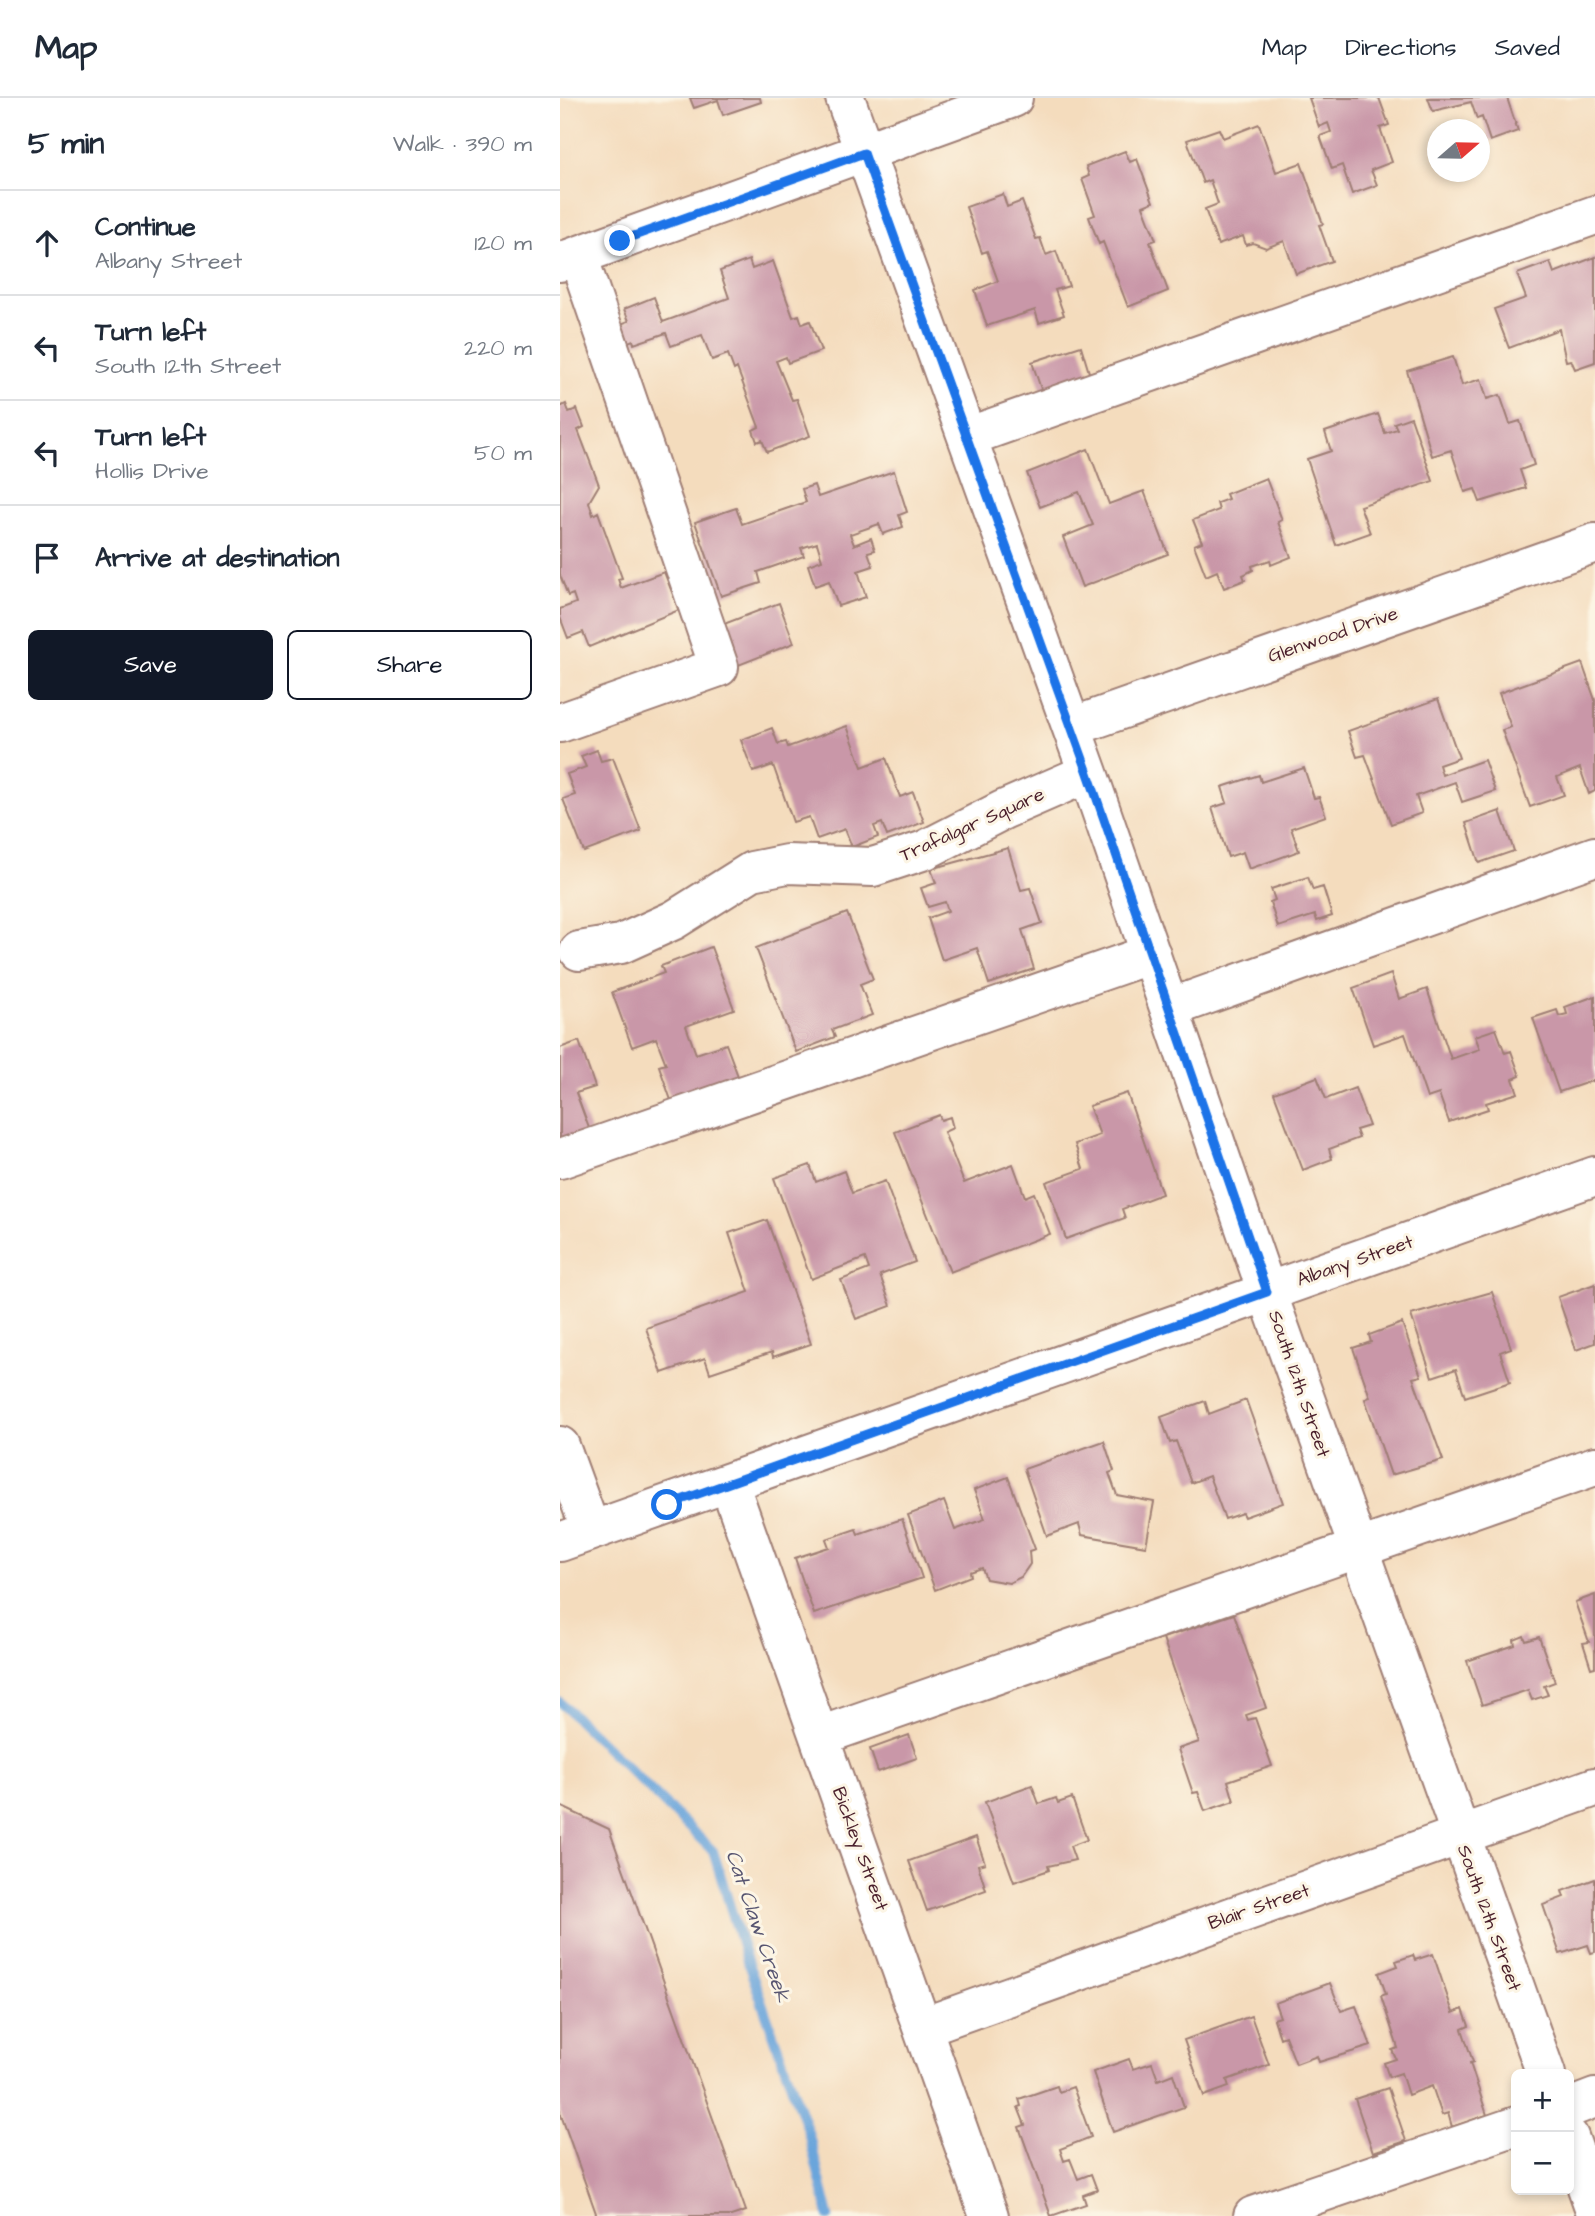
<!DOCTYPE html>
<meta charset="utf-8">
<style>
:root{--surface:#fff;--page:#f2f2f3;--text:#1f2937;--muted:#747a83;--line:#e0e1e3;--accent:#111827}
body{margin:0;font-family:"Architects Daughter",sans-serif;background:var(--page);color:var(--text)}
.controls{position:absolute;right:21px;bottom:21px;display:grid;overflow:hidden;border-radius:10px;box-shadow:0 4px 10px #0003}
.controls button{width:63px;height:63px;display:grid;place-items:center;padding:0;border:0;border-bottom:2px solid var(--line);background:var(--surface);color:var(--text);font:35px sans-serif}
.compass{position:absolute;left:867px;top:21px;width:63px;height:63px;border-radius:50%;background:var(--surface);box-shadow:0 4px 10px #0003;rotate:70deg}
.stop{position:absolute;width:21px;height:21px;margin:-16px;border:5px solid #1a73e8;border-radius:50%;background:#fff}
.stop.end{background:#1a73e8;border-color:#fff;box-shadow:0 2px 7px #0008}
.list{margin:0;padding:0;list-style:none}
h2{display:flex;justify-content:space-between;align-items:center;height:91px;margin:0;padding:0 28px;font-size:30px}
h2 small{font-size:23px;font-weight:400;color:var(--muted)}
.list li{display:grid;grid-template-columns:46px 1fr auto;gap:21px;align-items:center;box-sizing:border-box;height:105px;padding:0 28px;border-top:2px solid var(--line)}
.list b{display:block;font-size:26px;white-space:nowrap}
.list p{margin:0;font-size:23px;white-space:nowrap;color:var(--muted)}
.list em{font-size:23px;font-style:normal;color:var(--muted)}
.actions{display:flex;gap:14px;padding:21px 28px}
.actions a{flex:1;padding:16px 0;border:2px solid var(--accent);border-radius:10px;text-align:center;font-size:24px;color:var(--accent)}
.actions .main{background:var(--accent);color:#fff}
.icon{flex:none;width:38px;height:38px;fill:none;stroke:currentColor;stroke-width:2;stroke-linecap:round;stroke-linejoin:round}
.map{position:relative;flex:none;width:1035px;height:2118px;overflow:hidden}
header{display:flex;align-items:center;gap:42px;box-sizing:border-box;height:98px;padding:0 35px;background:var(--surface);border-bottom:2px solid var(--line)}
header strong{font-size:33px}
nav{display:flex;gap:38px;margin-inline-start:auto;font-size:24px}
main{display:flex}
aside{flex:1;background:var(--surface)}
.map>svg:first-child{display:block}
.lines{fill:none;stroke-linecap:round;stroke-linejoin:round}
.stream{stroke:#6ba5db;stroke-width:10}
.building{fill:#c997a8}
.minor-casing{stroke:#9f7e74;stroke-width:42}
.minor{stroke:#fff;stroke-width:38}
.route{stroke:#1a73e8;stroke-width:9}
.labels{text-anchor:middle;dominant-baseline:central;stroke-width:6;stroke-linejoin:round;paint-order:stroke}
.street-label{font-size:19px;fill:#4a1f2b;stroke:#fcf5e5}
.water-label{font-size:21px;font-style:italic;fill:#575571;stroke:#fcf5e5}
</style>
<header>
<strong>Map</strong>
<nav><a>Map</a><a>Directions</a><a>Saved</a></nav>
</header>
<main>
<aside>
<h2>5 min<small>Walk · 390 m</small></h2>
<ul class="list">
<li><svg class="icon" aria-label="ahead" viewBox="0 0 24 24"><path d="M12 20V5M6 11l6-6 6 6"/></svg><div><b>Continue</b><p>Albany Street</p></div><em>120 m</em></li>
<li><svg class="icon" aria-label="left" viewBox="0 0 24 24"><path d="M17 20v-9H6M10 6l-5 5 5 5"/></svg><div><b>Turn left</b><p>South 12th Street</p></div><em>220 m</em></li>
<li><svg class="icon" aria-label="left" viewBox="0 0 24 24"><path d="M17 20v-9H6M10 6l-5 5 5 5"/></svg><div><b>Turn left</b><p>Hollis Drive</p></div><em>50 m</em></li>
<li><svg class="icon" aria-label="arrive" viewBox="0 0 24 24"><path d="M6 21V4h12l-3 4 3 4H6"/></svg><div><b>Arrive at destination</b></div></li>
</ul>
<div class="actions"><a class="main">Save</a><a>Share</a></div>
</aside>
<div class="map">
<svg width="1035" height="2118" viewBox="0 0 1035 2118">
<rect width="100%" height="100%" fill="#fcf5e5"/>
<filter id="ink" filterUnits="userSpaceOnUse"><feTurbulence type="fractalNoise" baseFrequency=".0143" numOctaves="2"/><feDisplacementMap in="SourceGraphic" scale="14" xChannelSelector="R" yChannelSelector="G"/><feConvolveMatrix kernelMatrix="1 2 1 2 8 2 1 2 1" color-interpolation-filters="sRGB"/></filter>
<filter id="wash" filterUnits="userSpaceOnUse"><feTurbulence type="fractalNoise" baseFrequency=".00686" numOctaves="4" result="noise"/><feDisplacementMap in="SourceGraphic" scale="28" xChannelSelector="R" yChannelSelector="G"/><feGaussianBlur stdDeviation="1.57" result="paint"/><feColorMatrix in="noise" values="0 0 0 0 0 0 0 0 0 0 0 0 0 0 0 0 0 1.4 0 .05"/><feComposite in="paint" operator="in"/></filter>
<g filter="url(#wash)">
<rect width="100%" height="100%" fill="#f4dcbd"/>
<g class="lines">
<path class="stream" d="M0 1604 153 1753 184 1854 249 2037 269 2118"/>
</g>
<g id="blocks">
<path class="building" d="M130 0H200L201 4 163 17 158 2 134 10Z
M749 0H819L829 27 820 30 832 64 811 72 817 87 792 96 782 67 772 71 760 38 771 34 768 25 759 29Z
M868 0H947L958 33 930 43 922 19 917 21 911 4 873 13Z
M699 26 716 74 741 65 763 126 759 127 772 163 736 176 724 143 706 150 693 145 686 147 683 138 658 147 645 111 658 106 650 82 643 85 627 42 659 31 663 40Z
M565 53 570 64 577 61 593 104 583 108 596 142 590 144 608 193 568 209 543 144 539 146 529 119 535 117 522 81 529 78 526 68Z
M443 96 447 109 462 103 476 141 480 140 486 157 496 153 509 188 495 192 504 217 479 225 475 212 427 228 415 192 438 183 427 153 422 155 406 109Z
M1035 159V264L1015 271 1011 262 1006 263 999 231 949 250 934 211 966 200 957 176 990 164 994 175Z
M189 162 192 171 213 163 233 219 239 217 242 226 250 223 261 253 228 265 226 259 216 263 232 302 237 301 250 338 207 354 202 342 197 344 193 332 199 329 177 270 174 272 168 256 152 262 142 237 111 248 106 235 74 246 73 242 61 247 55 228 69 223 64 211 94 199 103 224 169 200 160 173Z
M521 248 531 281 483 297 472 264Z
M893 259 902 287 921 281 927 301 940 297 950 326 960 323 974 367 960 372 966 390 920 404 915 391 905 394 891 352 872 358 847 273Z
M6 306 9 314 17 311 24 329 18 332 39 387 29 404 33 417 38 414 62 480 58 481 61 490 104 474 119 512 29 549 23 534 8 540 0 519V511L16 505 13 496 8 498 0 477V309Z
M818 316 825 335 837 331 834 325 851 319 873 383 800 408 810 435 776 447 747 361 771 353 765 334Z
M528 351 549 406 584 393 608 456 522 489 503 439 533 427 519 394 480 409 467 375Z
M334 373 347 414 339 417 343 429 323 436 319 426 290 436 294 447 311 440 315 452 308 454 313 468 298 473 306 499 278 508 269 483 255 488 248 467 262 462 257 445 241 450 244 458 198 474 201 485 161 498 135 424 176 410 182 426 246 404 242 391 254 387 258 399Z
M706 380 722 422 718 424 731 459 711 467 710 462 692 468 693 472 683 477 685 482 664 490 657 473 646 478 634 447 642 444 633 422 659 412 657 405 668 401 666 396Z
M219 505 234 545 171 570 156 529Z
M1022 565 1035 602V693L1029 696 1020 670 997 679 1004 697 970 709 942 632 951 629 939 595Z
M878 601 899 660 879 667 882 677 924 662 935 693 902 704 895 684 856 698 862 715 831 726 805 657 797 659 788 633Z
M287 628 302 669 326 660 340 699 353 694 364 724 327 738 322 725 314 728 318 739 292 749 285 731 257 741 249 719 233 724 213 667 193 674 181 642 212 630 218 646 226 644 228 649Z
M37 652 41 663 53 660 81 733 24 754 3 701 15 697 7 676 26 669 21 658Z
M744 670 754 700 759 699 766 718 731 730 739 753 689 771 683 754 668 759 652 710 667 705 662 689 699 677 701 684Z
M940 713 954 753 919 765 906 725Z
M448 750 461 792 470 790 482 825 462 832 474 871 429 886 417 850 382 862 368 820 388 813 385 804 368 809 361 790 376 785 371 771Z
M748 779 753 792 763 789 772 818 757 823 755 817 718 829 710 804 715 802 711 791Z
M287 815 313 881 300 886 312 917 272 932 275 939 236 954 196 850Z
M151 849 174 911 126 928 136 956 166 946 179 981 112 1005 99 968 106 966 96 940 72 949 52 894 104 875 101 868Z
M831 876 839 901 867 891 891 961 920 951 915 938 936 931 945 955 951 953 960 978 953 981 958 995 926 1005 928 1011 889 1024 879 996 867 1000 845 936 813 947 793 890Z
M1035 898V982L999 994 973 920 997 912 999 918 1007 916 1005 909Z
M19 943 35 989 16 995 30 1033 0 1043V950Z
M757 979 766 1001 795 990 809 1028 796 1032 799 1040 769 1051 772 1061 743 1072 714 995Z
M567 995 602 1096 562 1111 565 1120 506 1141 486 1084 523 1071 515 1046 540 1037 529 1008Z
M379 1017 381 1022 390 1019 393 1030 384 1034 404 1085 453 1066 465 1099 474 1095 490 1136 390 1174 335 1034Z
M250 1067 256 1084 284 1073 292 1095 325 1083 355 1164 320 1177 331 1208 296 1221 281 1182 309 1171 305 1160 251 1181 214 1080Z
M207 1122 251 1246 213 1259 212 1254 150 1275 145 1260 102 1275 86 1230 189 1194 169 1135Z
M1035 1186V1245L1016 1252 998 1199Z
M932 1194 951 1250 940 1254 950 1284 905 1299 896 1271 872 1279 851 1217Z
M842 1225 861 1278 853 1280 883 1362 831 1377 805 1301 810 1299 793 1250 811 1244 809 1237Z
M686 1302 723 1405 684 1419 682 1415 665 1421 649 1378 631 1385 616 1343 610 1345 601 1319 645 1303 649 1316Z
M544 1343 554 1373 549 1375 557 1397 594 1404 586 1448 522 1437 519 1426 487 1438 464 1371Z
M448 1379 475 1451 469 1453 470 1466 461 1479 449 1485 426 1481 422 1470 410 1474 411 1478 375 1492 348 1417 384 1403 395 1432 425 1421 414 1392Z
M342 1421 362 1480 254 1516 235 1460 269 1449 266 1441 296 1431 298 1436Z
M1035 1497V1569L1031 1570 1023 1545 1029 1544 1015 1504Z
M674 1516 706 1610 686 1617 688 1622 695 1620 712 1668 668 1683 674 1703 645 1713 638 1694 633 1695 618 1651 639 1644 603 1540Z
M964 1538 966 1543 979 1539 995 1584 984 1588 988 1597 972 1602 968 1592 922 1607 907 1563 955 1547 954 1542Z
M349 1637 357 1660 318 1674 310 1651Z
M472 1687 479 1706 496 1700 498 1705 512 1700 527 1742 510 1748 515 1762 488 1768 489 1772 454 1784 425 1704Z
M0 1708 49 1731 186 2113 171 2118H37L0 2014Z
M416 1739 425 1765 418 1767 426 1792 367 1813 349 1763Z
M1035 1781V1854L1031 1855 1028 1847 1000 1856 983 1807 1004 1799 1002 1793Z
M873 1856 893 1915 903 1911 909 1928 902 1931 913 1964 910 1965 927 2017 892 2029 888 2015 882 2017 872 1988 848 1997 841 1975 829 1979 824 1965 836 1961 832 1952 838 1950 821 1898 826 1896 819 1875 838 1868 836 1863 853 1857 855 1862Z
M770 1885 781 1913 796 1908 811 1948 759 1964 757 1958 736 1966 725 1938 720 1940 714 1921 720 1919 715 1905Z
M691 1918 709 1967 667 1982 669 1989 644 1998 624 1942Z
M569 1961 573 1971 592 1965 598 1982 613 1976 624 2009 553 2034 533 1974Z
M497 1988 499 1994 513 1989 531 2039 500 2051 504 2063 510 2061 518 2081 531 2076 537 2092 523 2097 526 2106 491 2118 459 2029 465 2027 458 2009 461 2008 459 2001Z
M828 1990 846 2043 813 2054 795 2001Z"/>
</g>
</g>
<g filter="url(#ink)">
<use href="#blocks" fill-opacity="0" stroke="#9f7e74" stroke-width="2"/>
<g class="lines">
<defs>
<path id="minor" d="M285 0 528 675 707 1194 986 1976
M0 164 453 0
M407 339 1035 117
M0 625 159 569 18 158
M512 629 1035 445
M19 853 61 846 114 822 192 773 227 766 313 769 365 752 443 712 528 675
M610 910 1035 758
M0 1061 591 856
M0 1348 31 1433
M169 1385 429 2118
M0 1444 1035 1078
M260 1638 1035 1368
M363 1929 1035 1689
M1009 2010 1035 2000
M1009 2039 1035 2112
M693 2118 956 2028"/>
</defs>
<use href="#minor" class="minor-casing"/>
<use href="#minor" class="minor"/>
</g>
</g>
<g class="lines" filter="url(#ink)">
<path class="route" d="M60 143 304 55 528 675 707 1194 107 1407"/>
</g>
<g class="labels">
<g class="street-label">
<text transform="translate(773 537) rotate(-19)">Glenwood Drive</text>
<text transform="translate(412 727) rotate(-24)">Trafalgar Square</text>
<text transform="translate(795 1163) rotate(-19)">Albany Street</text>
<text transform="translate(739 1286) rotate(71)">South 12th Street</text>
<text transform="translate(300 1751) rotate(70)">Bickley Street</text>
<text transform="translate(699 1809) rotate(-19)">Blair Street</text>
<text transform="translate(929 1820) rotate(70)">South 12th Street</text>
</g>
<g class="water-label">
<text transform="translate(198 1828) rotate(71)">Cat Claw Creek</text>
</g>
</g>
</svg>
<div class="controls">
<button>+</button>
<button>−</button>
</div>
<svg class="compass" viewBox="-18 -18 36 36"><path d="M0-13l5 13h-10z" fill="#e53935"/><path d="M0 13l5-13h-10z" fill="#747a83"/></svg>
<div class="stop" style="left:107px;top:1407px"></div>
<div class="stop end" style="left:60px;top:143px"></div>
</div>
</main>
